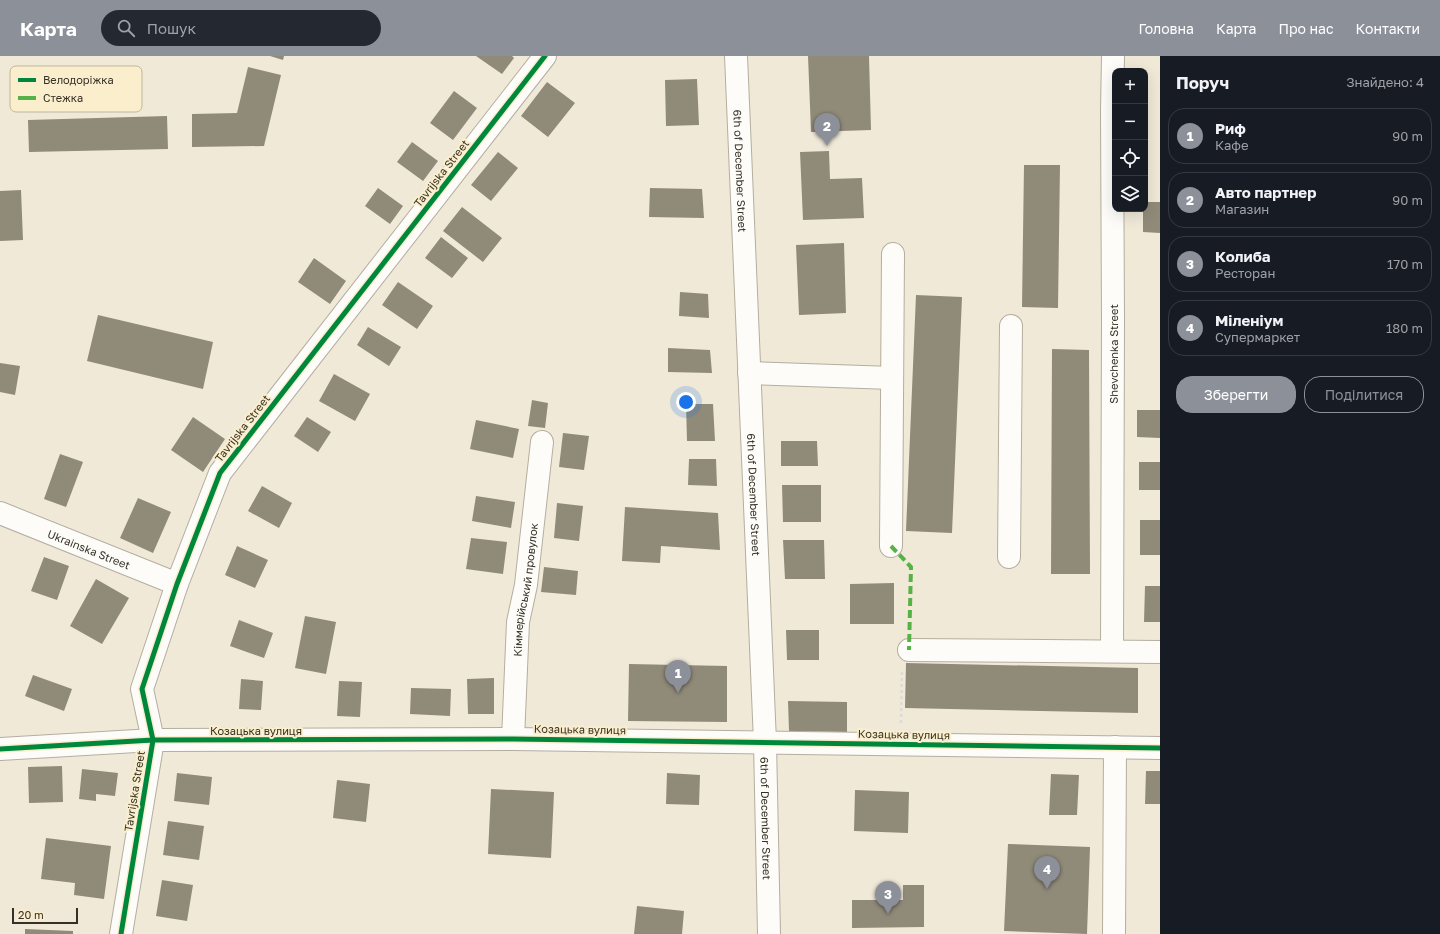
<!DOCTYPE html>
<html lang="uk">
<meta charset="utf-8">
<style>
:root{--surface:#171b24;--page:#242831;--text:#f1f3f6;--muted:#9ea1a6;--line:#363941;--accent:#8c9099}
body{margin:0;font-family:"Golos Text",sans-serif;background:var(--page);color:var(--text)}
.controls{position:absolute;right:12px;top:12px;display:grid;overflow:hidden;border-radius:8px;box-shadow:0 4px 16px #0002}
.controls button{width:36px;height:36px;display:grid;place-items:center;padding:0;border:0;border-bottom:1px solid var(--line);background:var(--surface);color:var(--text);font:20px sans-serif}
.scale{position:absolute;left:12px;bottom:10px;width:66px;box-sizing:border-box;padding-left:4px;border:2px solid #363125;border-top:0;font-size:11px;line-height:14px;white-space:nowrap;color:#363125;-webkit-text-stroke:3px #fbeecd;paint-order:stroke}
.you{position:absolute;left:686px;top:346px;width:14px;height:14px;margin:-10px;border:3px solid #fff;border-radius:50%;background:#1a73e8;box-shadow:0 0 0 6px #1a73e833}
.badge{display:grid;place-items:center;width:26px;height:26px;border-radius:50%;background:var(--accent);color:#fff;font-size:13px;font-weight:700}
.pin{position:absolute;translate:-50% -33px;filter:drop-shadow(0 1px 2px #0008)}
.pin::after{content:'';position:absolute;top:21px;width:14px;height:12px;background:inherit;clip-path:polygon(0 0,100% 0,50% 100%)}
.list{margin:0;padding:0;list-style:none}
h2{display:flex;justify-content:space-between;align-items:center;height:52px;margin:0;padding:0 16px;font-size:17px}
h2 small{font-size:13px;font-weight:400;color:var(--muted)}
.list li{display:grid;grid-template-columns:26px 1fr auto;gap:12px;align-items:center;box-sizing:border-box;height:56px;margin:0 8px 8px;padding:0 8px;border:1px solid var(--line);border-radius:16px}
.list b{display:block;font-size:15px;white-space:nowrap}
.list p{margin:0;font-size:13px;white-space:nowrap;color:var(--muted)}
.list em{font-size:13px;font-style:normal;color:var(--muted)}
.actions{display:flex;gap:8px;padding:12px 16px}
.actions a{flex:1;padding:9px 0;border:1px solid var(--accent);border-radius:16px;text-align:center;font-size:14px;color:var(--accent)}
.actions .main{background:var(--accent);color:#fff}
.icon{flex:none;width:22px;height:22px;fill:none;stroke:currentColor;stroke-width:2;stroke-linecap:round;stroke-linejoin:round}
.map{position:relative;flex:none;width:1160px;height:878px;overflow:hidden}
header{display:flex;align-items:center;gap:24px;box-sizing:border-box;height:56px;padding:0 20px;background:var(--accent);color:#fff}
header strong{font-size:19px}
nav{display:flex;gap:22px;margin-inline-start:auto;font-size:14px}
.search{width:280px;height:36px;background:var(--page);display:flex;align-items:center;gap:10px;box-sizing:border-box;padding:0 14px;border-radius:22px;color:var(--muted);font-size:15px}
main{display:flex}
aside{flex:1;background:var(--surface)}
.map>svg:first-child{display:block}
.building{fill:#908a79}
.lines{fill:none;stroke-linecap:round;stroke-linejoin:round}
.minor-casing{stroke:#b4aea0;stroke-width:24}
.path{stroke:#dddbd6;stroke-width:2.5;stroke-dasharray:3 3;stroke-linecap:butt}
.minor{stroke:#fdfcf9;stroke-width:22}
.quiet{stroke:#56b245;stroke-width:4;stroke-dasharray:8 4;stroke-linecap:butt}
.cycleway-casing{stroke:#fbeecd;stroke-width:8}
.cycleway{stroke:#00873e;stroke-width:5}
.labels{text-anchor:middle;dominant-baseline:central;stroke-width:4;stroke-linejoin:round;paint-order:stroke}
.street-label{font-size:11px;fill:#363125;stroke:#fbeecd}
.key{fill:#fbeecd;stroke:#c0b59b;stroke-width:1}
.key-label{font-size:11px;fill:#363125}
</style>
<header>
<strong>Карта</strong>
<div class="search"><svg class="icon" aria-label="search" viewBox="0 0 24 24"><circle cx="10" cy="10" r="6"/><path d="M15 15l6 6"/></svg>Пошук</div>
<nav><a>Головна</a><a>Карта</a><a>Про нас</a><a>Контакти</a></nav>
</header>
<main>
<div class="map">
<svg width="1160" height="878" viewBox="0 0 1160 878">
<rect width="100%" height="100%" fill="#f0e9d8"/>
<path class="building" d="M270 0H284L283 4Z
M476 0H512L514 2 502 18Z
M808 0H869L871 74 811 76Z
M248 11 281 19 264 90 192 91V58L237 57Z
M697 23 699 69 666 70 665 24Z
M547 26 575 47 548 81 521 60Z
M454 35 477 52 453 84 430 67Z
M167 60 168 93 29 96 28 64Z
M412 86 438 105 423 125 397 106Z
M829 95 830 123 862 122 864 162 803 164 800 96Z
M498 96 518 112 491 145 471 129Z
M1024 109H1060L1058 252 1022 251Z
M378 132 403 150 390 168 365 150Z
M650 132 702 133 704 162 649 161Z
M21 134 23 184 0 185V135Z
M1145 146H1160V177L1143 176V153H1145Z
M462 151 502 182 483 206 443 175Z
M441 181 468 202 452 222 425 202Z
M844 187 846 257 799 259 796 189Z
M314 202 346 225 330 248 298 226Z
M398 226 433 250 417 273 382 249Z
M680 236 708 238 709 262 679 260Z
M916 239 962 241 952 477 906 475Z
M98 259 213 286 203 333 87 305Z
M368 271 401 291 389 310 357 289Z
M668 292 710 294 712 317 668 316Z
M1052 293 1089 294 1090 518H1051Z
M0 307 20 310 15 339 0 336Z
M334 318 370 338 355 365 319 345Z
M532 344 548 347 545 372 528 370Z
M686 348H713L715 385H687Z
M1137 354H1160V382L1137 381Z
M193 361 225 383 203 416 171 394Z
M307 361 331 376 318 396 294 380Z
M476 364 519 373 513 402 470 393Z
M563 377 589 380 584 414 559 411Z
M781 385H817L818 410H781Z
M60 398 83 406 66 451 44 443Z
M689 403H716L717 430 688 429Z
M1139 406H1160V434H1139Z
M782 429H821V466H783Z
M262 430 292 447 279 472 248 455Z
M476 440 515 446 511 472 472 465Z
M138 442 171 456 153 497 120 482Z
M557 447 583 450 579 485 554 482Z
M625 451 718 457 720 494 661 490 660 507 622 505Z
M1140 464H1160V499H1140Z
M471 482 507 486 503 518 466 513Z
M783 484H824L825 523H785Z
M237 490 268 504 255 532 225 519Z
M44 501 69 510 57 544 31 535Z
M544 511 578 515 576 539 541 536Z
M96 523 129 542 102 588 70 570Z
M894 527V568H850V528Z
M1145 530H1160V566H1144Z
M305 560 336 566 326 618 295 612Z
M239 564 273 577 264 602 230 590Z
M786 574H819V604H787Z
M906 607 1138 612V657L905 652Z
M629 608 727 610V666L628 665Z
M33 619 72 633 64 655 25 640Z
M494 622V658H468L467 623Z
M241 623 263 625 261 654 239 653Z
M339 625 362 626 360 661 337 660Z
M411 632 451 633 450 660 410 658Z
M788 645 847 646V676L789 675Z
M62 710 63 746 29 747 28 711Z
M82 713 118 717 115 740 96 738V745L79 743Z
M1146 715H1160V748H1145Z
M177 717 212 721 209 749 174 745Z
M667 717 700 719 699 749 666 748Z
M1051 718 1079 719 1077 759H1049Z
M337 724 370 728 366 766 333 762Z
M491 733 554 736 551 802 488 798Z
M855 734 909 736 908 777 854 775Z
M168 765 204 770 199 804 163 799Z
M46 782 111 790 104 843 74 839 75 827 41 823Z
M1008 788 1090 791 1087 878 1004 875Z
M162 824 193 829 187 865 156 860Z
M903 829H924V871L852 872V844H903Z
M637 850 684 855 682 878H634Z
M25 873 73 875V878H25Z"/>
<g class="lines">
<defs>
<g id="minor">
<path id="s1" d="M736 0 765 686 769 878"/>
<path d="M749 317 892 322"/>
<path id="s2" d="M0 457 177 528"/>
<path d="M891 490 893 198"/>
<path d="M1009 501 1011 270"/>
<path d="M909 594 1160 596"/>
<path id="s3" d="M1112 595 1113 265 1112 55 1113 0"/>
<path id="s4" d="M513 683 518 566 526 529 542 386"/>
<path d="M0 693 153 684 513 683 1160 692"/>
<path d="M121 878 153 684 142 633 177 528 220 417 545 0"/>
<path d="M1114 878 1115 691"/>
</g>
</defs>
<use href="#minor" class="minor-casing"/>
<path class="path" d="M901 667 902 614"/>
<use href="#minor" class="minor"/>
<path class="quiet" d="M891 490 911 511 909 594"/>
<defs>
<path id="cycleway" d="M0 693 153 684 513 683 1160 692
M121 878 153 684 142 633 177 528 220 417 545 0"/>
</defs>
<use href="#cycleway" class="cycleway-casing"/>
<use href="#cycleway" class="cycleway"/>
</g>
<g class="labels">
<g class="street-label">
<text stroke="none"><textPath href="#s1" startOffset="115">6th of December Street</textPath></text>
<text transform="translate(441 117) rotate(-52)">Tavrijska Street</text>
<text stroke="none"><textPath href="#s3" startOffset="297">Shevchenka Street</textPath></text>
<text transform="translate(242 372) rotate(-52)">Tavrijska Street</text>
<text stroke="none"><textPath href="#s1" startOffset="439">6th of December Street</textPath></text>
<text stroke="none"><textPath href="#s2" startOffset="96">Ukrainska Street</textPath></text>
<text stroke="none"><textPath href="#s4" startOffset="150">Кіммерійський провулок</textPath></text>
<text transform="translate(580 673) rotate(1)">Козацька вулиця</text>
<text x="256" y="674">Козацька вулиця</text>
<text transform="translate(904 678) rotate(1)">Козацька вулиця</text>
<text transform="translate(134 735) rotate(-81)">Tavrijska Street</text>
<text stroke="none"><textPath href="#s1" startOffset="763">6th of December Street</textPath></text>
</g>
</g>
<rect x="10" y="10" width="132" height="46" rx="6" class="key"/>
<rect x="18" y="22" width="18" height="4" fill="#00873e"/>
<rect x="18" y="40" width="18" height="4" fill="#56b245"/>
<g class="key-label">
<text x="43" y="28">Велодоріжка</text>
<text x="43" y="46">Стежка</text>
</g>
</svg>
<div class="controls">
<button>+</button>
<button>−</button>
<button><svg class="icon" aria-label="locate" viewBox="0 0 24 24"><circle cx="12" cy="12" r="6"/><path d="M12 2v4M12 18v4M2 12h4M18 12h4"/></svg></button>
<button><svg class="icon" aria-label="layers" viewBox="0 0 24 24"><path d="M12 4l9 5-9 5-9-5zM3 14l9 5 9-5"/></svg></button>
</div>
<div class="scale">20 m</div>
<div class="you"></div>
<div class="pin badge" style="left:678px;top:637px">1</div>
<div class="pin badge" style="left:827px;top:90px">2</div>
<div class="pin badge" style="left:888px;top:858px">3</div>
<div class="pin badge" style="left:1047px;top:833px">4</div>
</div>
<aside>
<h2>Поруч<small>Знайдено: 4</small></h2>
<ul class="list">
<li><span class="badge">1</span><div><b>Риф</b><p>Кафе</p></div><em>90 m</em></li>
<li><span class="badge">2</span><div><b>Авто партнер</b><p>Магазин</p></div><em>90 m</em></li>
<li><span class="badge">3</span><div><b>Колиба</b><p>Ресторан</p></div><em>170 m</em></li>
<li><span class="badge">4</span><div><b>Міленіум</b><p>Супермаркет</p></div><em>180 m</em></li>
</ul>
<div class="actions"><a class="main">Зберегти</a><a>Поділитися</a></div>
</aside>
</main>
